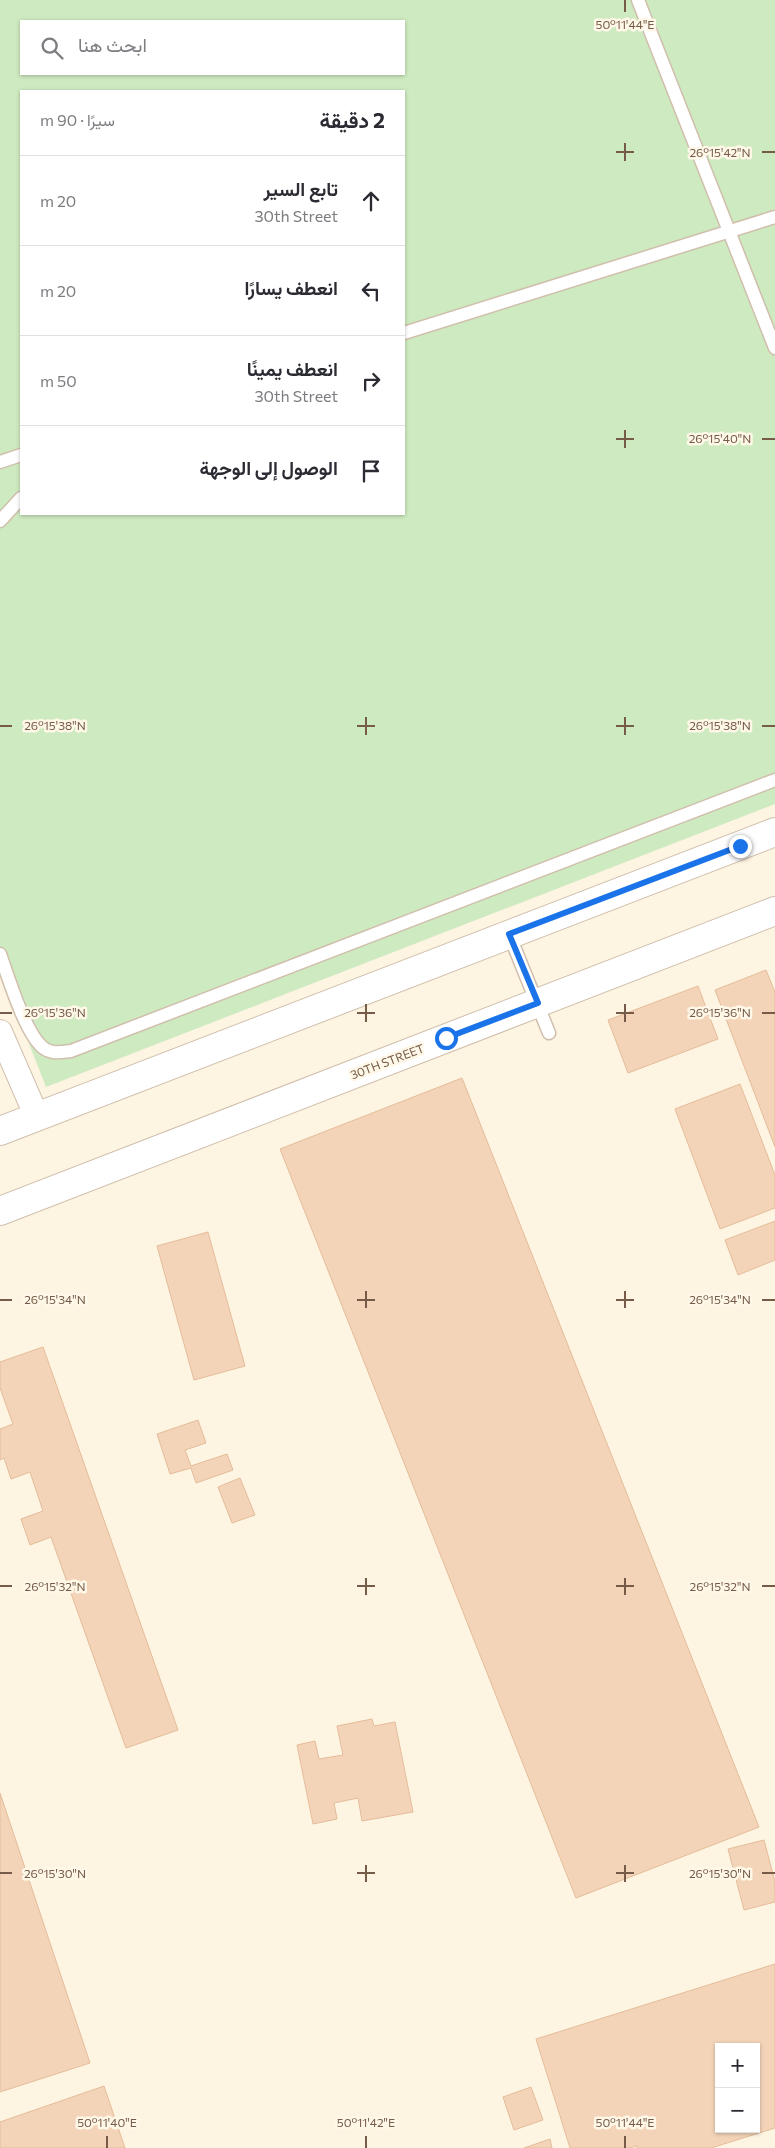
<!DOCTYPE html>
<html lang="ar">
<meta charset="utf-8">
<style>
:root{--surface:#fff;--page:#f7f7f7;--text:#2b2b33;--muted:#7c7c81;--line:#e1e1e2}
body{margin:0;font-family:Commissioner,Vazirmatn,sans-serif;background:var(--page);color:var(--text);direction:rtl}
.controls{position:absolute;right:15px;bottom:15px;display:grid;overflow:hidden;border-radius:0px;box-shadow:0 1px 4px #0004}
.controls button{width:45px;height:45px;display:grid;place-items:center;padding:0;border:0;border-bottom:1px solid var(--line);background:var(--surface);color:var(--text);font:25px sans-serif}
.stop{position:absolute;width:15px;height:15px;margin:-11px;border:4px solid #1a73e8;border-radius:50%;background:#fff}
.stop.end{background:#1a73e8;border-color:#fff;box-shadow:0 1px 5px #0008}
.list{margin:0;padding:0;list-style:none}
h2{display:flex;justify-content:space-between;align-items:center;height:65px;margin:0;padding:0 20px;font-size:21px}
h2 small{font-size:16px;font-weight:400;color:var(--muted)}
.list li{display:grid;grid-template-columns:32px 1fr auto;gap:15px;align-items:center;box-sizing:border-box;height:90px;padding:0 20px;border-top:1px solid var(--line)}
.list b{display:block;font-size:19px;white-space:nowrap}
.list p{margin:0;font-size:16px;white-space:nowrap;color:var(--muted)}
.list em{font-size:16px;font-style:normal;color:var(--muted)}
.icon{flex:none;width:28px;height:28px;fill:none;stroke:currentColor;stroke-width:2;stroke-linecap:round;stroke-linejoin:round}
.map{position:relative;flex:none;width:775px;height:2148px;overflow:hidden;direction:ltr}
.search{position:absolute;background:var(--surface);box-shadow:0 1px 4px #0004;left:20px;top:20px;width:385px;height:55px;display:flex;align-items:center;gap:12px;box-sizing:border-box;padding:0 18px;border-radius:0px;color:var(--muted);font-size:19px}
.panel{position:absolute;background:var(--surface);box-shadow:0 1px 4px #0004;left:20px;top:90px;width:385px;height:425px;border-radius:0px;direction:rtl}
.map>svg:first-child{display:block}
.green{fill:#ceeac0;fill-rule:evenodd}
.building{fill:#f3d4b9;stroke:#e5bc99;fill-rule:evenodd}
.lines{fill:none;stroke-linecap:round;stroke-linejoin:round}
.service-casing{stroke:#d0bfac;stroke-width:15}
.minor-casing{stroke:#d0bfac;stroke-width:26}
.tertiary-casing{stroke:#d0bfac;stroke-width:30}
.service{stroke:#fff;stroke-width:12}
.minor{stroke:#fff;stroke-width:24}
.tertiary{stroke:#fff;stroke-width:28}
.route{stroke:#1a73e8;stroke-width:6}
.ticks{fill:none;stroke:#755b48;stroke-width:2}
.labels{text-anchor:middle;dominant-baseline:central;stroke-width:5;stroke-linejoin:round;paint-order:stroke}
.street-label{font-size:12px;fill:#755b48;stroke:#fff8e8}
.ticks-label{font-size:12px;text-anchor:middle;fill:#755b48;stroke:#fff8e8;stroke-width:5;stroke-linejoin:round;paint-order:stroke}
</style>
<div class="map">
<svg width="775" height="2148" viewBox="0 0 775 2148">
<rect width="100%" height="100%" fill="#fdf4e2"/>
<path class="green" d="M0 0H775V804L46 1087 0 970ZM21 21H404V74H21ZM21 91H404V514H21Z"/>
<path class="building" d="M766 970 775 992V1147L715 990Z
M698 986 718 1039 628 1073 608 1020Z
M462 1078 759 1827 576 1898 280 1149Z
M740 1084 775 1175V1208L720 1229 675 1109Z
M775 1221V1260L738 1275 725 1240Z
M208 1232 245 1366 194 1380 157 1246Z
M43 1347 178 1730 126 1748 51 1537 30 1545 21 1519 43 1511 30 1472 11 1479 4 1458 0 1460V1429L13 1424 0 1388V1362Z
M198 1420 206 1443 185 1450 191 1466 227 1454 233 1470 196 1483 191 1468 170 1474 157 1434Z
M240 1478 255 1515 232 1523 218 1487Z
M372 1719 374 1726 395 1722 413 1812 362 1821 358 1798 334 1803 337 1819 313 1824 297 1745 315 1741 319 1759 343 1755 337 1726Z
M0 1793 90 2063 0 2092Z
M764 1840 775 1882V1902L744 1910 728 1849Z
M775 1964V2128L711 2148H637V2146L629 2148H570L536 2039ZM719 2047H756V2129H719Z
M104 2086 125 2148H0V2122Z
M531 2087 543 2120 514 2130 503 2097Z
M550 2139 552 2148H524Z"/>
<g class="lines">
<defs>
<path id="service" d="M638 0 775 348
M404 333 775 217
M0 462 21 455
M0 521 21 498
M509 934 549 1033
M0 954C8 976 26 1037 45 1049 53 1054 61 1052 71 1051L775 780"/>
<path id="minor" d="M0 1032 37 1117"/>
<path id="tertiary" d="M0 1131 775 832
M0 1211 775 911"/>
</defs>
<use href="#service" class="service-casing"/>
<use href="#minor" class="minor-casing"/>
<use href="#tertiary" class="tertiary-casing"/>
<use href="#service" class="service"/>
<use href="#minor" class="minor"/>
<use href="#tertiary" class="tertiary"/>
</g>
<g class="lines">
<path class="route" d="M446 1038 538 1003 509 934 740 846"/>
</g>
<path class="ticks" d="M625 0V12M625 143V161M616 152H634M762 152H775M625 430V448M616 439H634M762 439H775M366 717V735M625 717V735M0 726H12M357 726H375M616 726H634M762 726H775M366 1004V1022M625 1004V1022M0 1013H12M357 1013H375M616 1013H634M762 1013H775M366 1291V1308M625 1291V1308M0 1300H12M357 1300H375M616 1300H634M762 1300H775M366 1578V1595M625 1578V1595M0 1586H12M357 1586H375M616 1586H634M762 1586H775M366 1865V1882M625 1865V1882M0 1873H12M357 1873H375M616 1873H634M762 1873H775M107 2136V2148M366 2136V2148M625 2136V2148"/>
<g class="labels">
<g class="street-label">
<text transform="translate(387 1061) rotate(-21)">30TH STREET</text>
</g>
</g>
<g class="ticks-label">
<text x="625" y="29">50°11'44"E</text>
<text x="720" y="157">26°15'42"N</text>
<text x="720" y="443">26°15'40"N</text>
<text x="55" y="730">26°15'38"N</text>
<text x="720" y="730">26°15'38"N</text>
<text x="55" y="1017">26°15'36"N</text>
<text x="720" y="1017">26°15'36"N</text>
<text x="55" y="1304">26°15'34"N</text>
<text x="720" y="1304">26°15'34"N</text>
<text x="55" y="1591">26°15'32"N</text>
<text x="720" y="1591">26°15'32"N</text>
<text x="55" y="1878">26°15'30"N</text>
<text x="720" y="1878">26°15'30"N</text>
<text x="107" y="2127">50°11'40"E</text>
<text x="366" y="2127">50°11'42"E</text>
<text x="625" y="2127">50°11'44"E</text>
</g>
</svg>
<div class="controls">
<button>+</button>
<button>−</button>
</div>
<div class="stop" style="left:446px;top:1038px"></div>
<div class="stop end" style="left:740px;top:846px"></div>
<div class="search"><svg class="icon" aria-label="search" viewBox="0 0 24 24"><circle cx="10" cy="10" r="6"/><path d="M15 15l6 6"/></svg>ابحث هنا</div>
<section class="panel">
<h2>2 دقيقة<small>سيرًا · 90 m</small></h2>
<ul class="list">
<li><svg class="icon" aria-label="ahead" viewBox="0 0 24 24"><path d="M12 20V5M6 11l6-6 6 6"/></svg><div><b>تابع السير</b><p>30th Street</p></div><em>20 m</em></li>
<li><svg class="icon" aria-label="left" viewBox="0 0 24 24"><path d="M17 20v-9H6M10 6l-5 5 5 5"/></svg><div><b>انعطف يسارًا</b></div><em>20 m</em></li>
<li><svg class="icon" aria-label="right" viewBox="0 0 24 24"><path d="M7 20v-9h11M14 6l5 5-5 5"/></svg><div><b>انعطف يمينًا</b><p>30th Street</p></div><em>50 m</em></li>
<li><svg class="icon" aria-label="arrive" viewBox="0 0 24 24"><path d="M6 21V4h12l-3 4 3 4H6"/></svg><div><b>الوصول إلى الوجهة</b></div></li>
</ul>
</section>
</div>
